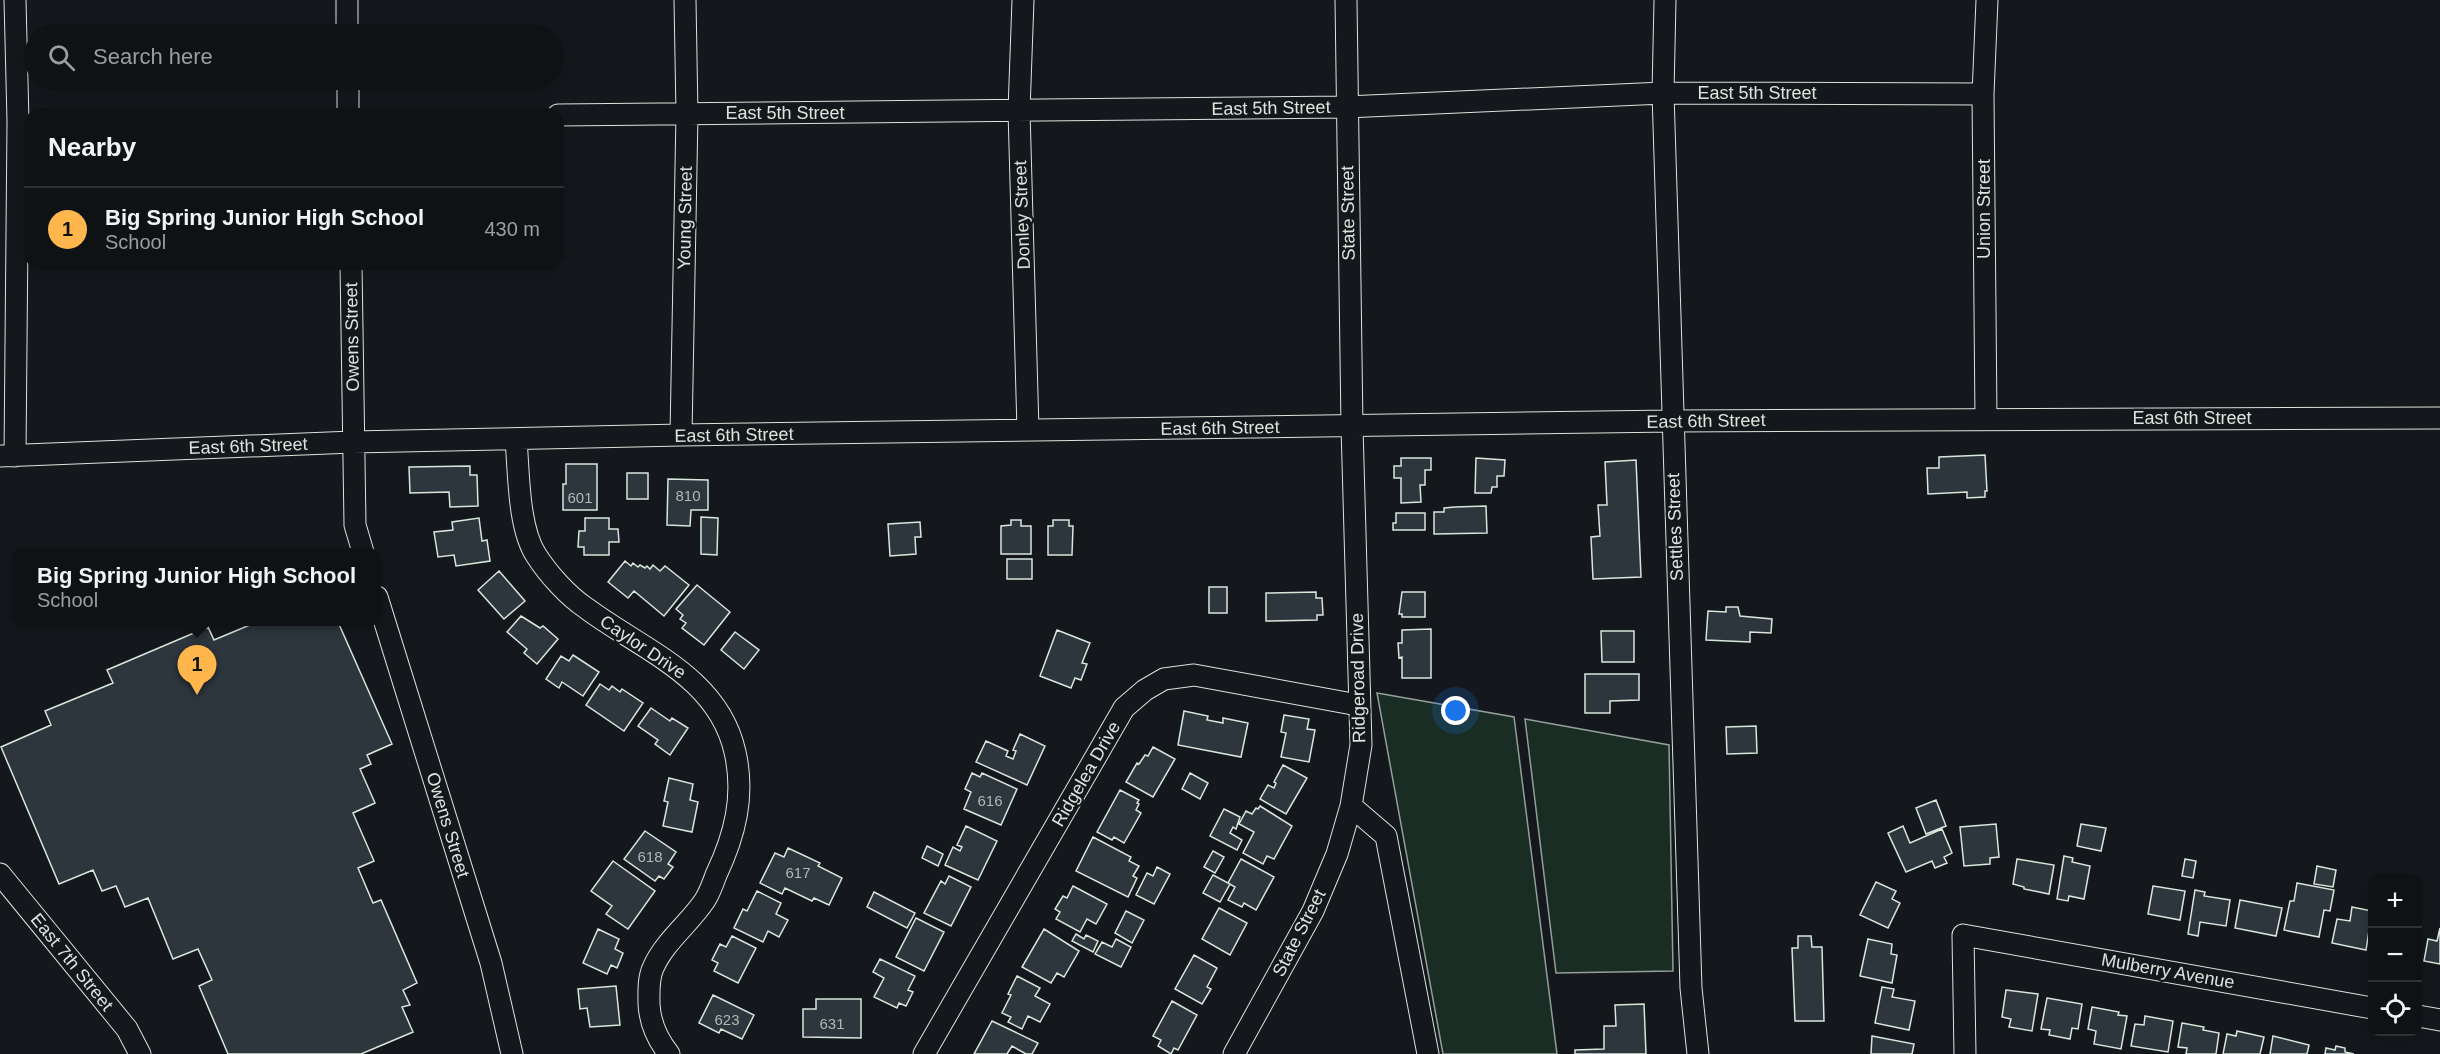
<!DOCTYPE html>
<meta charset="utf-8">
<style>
:root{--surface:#0f1215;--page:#1d2022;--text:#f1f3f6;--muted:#9b9ea0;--line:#2f3234;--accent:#ffb74d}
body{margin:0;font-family:Arial,sans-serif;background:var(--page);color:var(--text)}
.controls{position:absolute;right:18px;bottom:18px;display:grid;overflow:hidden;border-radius:12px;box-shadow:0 3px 15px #0003}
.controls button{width:54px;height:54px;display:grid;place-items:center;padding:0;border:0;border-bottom:2px solid var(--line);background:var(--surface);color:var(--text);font:30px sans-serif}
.you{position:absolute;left:1456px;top:711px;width:21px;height:21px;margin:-15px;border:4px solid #fff;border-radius:50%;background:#1a73e8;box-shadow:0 0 0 9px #1a73e833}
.badge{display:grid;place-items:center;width:39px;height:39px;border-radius:50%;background:var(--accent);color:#111;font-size:20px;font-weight:700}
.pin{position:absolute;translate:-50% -50px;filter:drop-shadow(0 2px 3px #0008)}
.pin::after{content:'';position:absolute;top:32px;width:21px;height:18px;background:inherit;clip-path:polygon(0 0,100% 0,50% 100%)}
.popup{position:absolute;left:12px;top:548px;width:369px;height:78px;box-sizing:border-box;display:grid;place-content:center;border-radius:12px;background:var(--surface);filter:drop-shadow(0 2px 4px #0005);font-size:20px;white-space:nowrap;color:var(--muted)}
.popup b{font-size:22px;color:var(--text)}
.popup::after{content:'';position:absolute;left:50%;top:100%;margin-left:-12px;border:12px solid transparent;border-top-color:var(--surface)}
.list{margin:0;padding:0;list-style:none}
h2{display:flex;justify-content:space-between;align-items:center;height:78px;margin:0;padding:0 24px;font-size:26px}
h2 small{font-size:20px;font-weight:400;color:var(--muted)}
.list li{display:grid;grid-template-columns:39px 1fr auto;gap:18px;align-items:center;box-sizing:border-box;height:84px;padding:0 24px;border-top:2px solid var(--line)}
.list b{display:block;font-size:22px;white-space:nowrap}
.list p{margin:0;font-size:20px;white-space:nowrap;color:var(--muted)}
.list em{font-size:20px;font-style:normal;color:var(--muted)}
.icon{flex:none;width:33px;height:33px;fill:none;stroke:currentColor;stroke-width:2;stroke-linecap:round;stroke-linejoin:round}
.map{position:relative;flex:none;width:2440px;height:1054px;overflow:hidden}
.search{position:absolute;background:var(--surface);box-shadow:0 3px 15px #0003;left:24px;top:24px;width:540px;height:66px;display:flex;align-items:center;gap:15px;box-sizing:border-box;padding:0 21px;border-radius:33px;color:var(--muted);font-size:22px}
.panel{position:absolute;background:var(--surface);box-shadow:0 3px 15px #0003;left:24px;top:108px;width:540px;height:162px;border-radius:18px}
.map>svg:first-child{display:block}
.green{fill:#1a2d24;stroke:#939e99;stroke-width:1.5}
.building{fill:#2c363c;stroke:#d8e6dc;stroke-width:1.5}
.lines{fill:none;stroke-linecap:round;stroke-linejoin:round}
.minor-casing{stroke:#d8e6dc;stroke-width:23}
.minor{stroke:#14181c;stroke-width:21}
.labels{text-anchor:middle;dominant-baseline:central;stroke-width:4.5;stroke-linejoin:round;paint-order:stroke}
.number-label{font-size:15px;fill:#adbab4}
.street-label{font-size:18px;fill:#d8e6dc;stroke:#14181c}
</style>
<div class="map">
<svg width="2440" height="1054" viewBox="0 0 2440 1054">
<rect width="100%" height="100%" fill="#14181c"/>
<path class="green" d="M1377 693 1514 717 1557 1054H1443Z
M1525 719 1669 745 1673 971 1556 973Z"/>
<path class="building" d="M1985 455 1987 491H1985V497L1967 498V492L1928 494 1927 468H1939V457Z
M1401 458H1431V470H1425V485H1420L1421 502 1401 503V478H1394V466H1401Z
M1476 458 1505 460 1504 476H1497V487H1492L1491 493H1475Z
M1636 460 1641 577 1593 579 1591 537 1600 536 1598 505H1607L1605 462Z
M566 464H597V510H563V484H566Z
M470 466V475H477L478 506 450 507 449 492 410 493 409 467Z
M627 473H648V499H627Z
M668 479 708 480V510H691L690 526 667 525Z
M1486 506 1487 533 1434 534V512H1444V508L1455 507Z
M1396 513H1425V530H1393V523H1396Z
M701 517 718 518 717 555 701 554Z
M479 518 482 541 487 540 490 561 456 566 454 555 438 557 434 532 453 530 452 522Z
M585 518H609V529H618L619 542H609V555H584V547H578L579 531H585Z
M1011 520H1021V526H1031V554H1001V526L1011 525Z
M1053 520H1069V526H1073L1072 555H1048V526H1053Z
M920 522 921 537H915L916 554 890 556 888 524Z
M1007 559H1032V579H1007Z
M625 561 631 566 633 563 638 567 640 565 645 568 647 566 650 569 653 565 660 571 665 566 689 585 664 616 634 591 628 598 608 582Z
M499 571 525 601 504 619 478 590Z
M697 585 730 612 704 645 682 628 686 623 680 619 683 615 676 609Z
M1209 587H1227V613H1209Z
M1316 592V598H1322L1323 615H1317V620L1266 621V593Z
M1402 592H1425V617H1402V614H1399Z
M1726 607H1738L1740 616 1772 619 1771 633 1750 632V642L1706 640 1708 611 1726 612Z
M521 616 540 628 543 626 558 639 537 664 524 653 527 649 507 632Z
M257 622H286L287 623 292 622H338L392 744 367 755 371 764 360 769 375 803 353 813 374 861 358 868 373 903 381 900 417 983 403 990 410 1005 402 1007 413 1032 361 1054H228L199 986 212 980 198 949 173 959 148 898 125 907 116 886 102 891 93 870 59 884 1 747 51 725 45 711 113 683 107 670 208 627 214 640Z
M1431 629V678H1402V657L1399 658 1398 643H1402V630Z
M1057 630 1090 643 1082 663 1087 664 1081 680 1075 678 1071 688 1040 676Z
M1601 631H1634V662H1602Z
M735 632 759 650 744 669 721 650Z
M573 655 599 672 583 696 562 682 559 688 546 679 561 656 569 661Z
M1585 674H1639V700L1610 701V713H1585Z
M600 684 609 690 612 686 620 692 622 689 643 703 624 731 586 705Z
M651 708 670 721 672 718 688 728 670 755 655 744 658 740 638 726Z
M1184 711 1208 716 1207 720 1223 723V718L1248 723 1241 757 1178 745Z
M1284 715 1309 719 1307 729 1315 730 1309 762 1281 757 1286 733 1281 732Z
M1756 726 1757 753 1727 754 1726 727Z
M1020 734 1045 746 1027 785 976 762 986 741 1008 751 1006 756 1013 759 1016 751 1013 750Z
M1153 747 1175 759 1153 797 1126 782 1137 763 1139 764 1145 755 1148 756Z
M1283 765 1307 778 1286 814 1260 799 1268 785 1274 788 1276 783 1274 782Z
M972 773 980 777 982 773 1017 789 1001 825 964 809 971 792 965 789Z
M1190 773 1208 783 1200 799 1182 789Z
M669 778 693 784 690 800 698 802 692 832 663 826 668 802 664 801Z
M1120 790 1139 800 1137 803 1139 804 1136 810 1141 813 1124 843 1114 837 1112 840 1097 832Z
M1936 800 1946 826 1926 834 1916 808Z
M1260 806 1292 826 1274 859 1267 856 1263 864 1243 853 1254 832 1239 824 1246 811 1252 814 1256 808 1258 809Z
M1224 809 1240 817 1236 829 1233 827 1230 833 1242 840 1237 850 1210 836Z
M1996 824 1999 857 1990 858V864L1964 866 1960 827Z
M2081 824 2106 828 2101 851 2077 846Z
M966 826 997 841 978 880 945 865 953 847 960 851 962 847 957 845Z
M1903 826 1910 843 1942 829 1952 853 1944 857 1947 863 1935 868 1932 861 1906 872 1888 833Z
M645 831 676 852 668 864 673 867 664 879 659 876 655 881 624 859Z
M1093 837 1131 857 1129 861 1139 866 1133 876 1137 878 1128 897 1076 871Z
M927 846 943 854 938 866 922 858Z
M788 848 820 863 818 866 842 878 829 905 814 898 812 901 785 888 782 894 760 883 775 853 784 857Z
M1213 851 1224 857 1215 873 1204 867Z
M2064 856 2073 858 2072 862 2090 866 2084 899 2069 896 2068 901 2057 899Z
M1241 859 1274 877 1256 910 1244 903 1242 907 1228 900 1235 887 1228 883Z
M2017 859 2054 865 2049 894 2024 889V887L2013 884Z
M2185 859 2196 861 2193 878 2182 876Z
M613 861 655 891 628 929 606 914 612 906 591 891Z
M2317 866 2336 870 2333 887 2314 884Z
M1157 867 1170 874 1154 904 1136 895 1147 873 1153 876Z
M1213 875 1230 884 1220 902 1203 893Z
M949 876 971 887 951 926 924 913 941 881 945 884Z
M1876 882 1896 891 1892 899 1900 903 1888 928 1860 915Z
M2297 883 2334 890 2330 911 2324 910 2319 937 2284 930 2290 901H2294Z
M1073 886 1107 904 1096 924 1087 919 1080 932 1056 919 1060 912 1055 909 1063 896 1067 898Z
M2153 886 2185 891 2180 920 2148 914Z
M2195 890 2205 892 2204 896 2230 900 2226 926 2200 922 2198 936 2188 934Z
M757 891 781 903 776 914 788 920 779 937 768 931 763 942 734 928 743 909 747 911Z
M874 892 915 913 907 928 867 907Z
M2240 900 2282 908 2276 936 2235 928Z
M2352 907 2372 911 2366 950 2332 943 2337 919 2350 921Z
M1219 908 1247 923 1230 955 1202 939Z
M1126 911 1144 920 1132 943 1115 933Z
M916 918 944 932 924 971 896 957Z
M2440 928V964L2424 961 2428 939 2437 941Z
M598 929 619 939 615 949 623 953 617 968 611 965 607 974 583 963Z
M1044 929 1079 951 1064 977 1057 973 1051 983 1022 967Z
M1076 934 1084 939 1086 935 1098 941 1093 952 1072 941Z
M732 936 756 948 738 983 714 971 718 963 712 960 720 944 726 947Z
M1798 936H1811L1812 947H1822L1824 1021H1795L1792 948H1798Z
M1116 939 1131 947 1121 967 1095 954 1102 942 1112 947Z
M1868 939 1892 944 1891 954 1897 955 1892 983 1860 976Z
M1194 955 1217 968 1207 987 1211 989 1202 1004 1175 989Z
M880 959 915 976 908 990 913 992 906 1006 899 1003 897 1008 874 997 884 978 873 972Z
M1017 976 1040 988 1035 996 1050 1004 1040 1022 1028 1016 1022 1029 1008 1022 1011 1017 1002 1013 1011 995 1008 994Z
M616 986 620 1025 590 1027 587 1008 580 1009 578 989Z
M1882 987 1894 989 1892 997 1915 1001 1909 1030 1875 1023Z
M2006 990 2038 994 2032 1031 2009 1027 2011 1019 2002 1017Z
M713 995 754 1015 742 1039 721 1029 719 1033 699 1023Z
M2047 998 2082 1004 2078 1029 2072 1028 2070 1039 2049 1035 2050 1030 2041 1029Z
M816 999H861V1038L803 1037V1009H816Z
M1172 1001 1197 1015 1178 1050 1174 1048 1171 1054 1158 1046 1161 1040 1153 1036Z
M1644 1004 1646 1054H1575V1050L1604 1049V1026H1616L1615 1005Z
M2092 1007 2119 1012 2118 1015 2127 1016 2121 1049 2094 1044 2096 1031 2088 1029Z
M2145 1016 2173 1021 2168 1052 2131 1046 2135 1024 2144 1025Z
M992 1021 1038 1043 1032 1054H1026L1012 1046 1007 1054H974Z
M2182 1023 2204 1027 2203 1030 2219 1033 2216 1054H2186L2187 1048 2178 1047Z
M2237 1031 2264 1037 2260 1054H2223L2227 1034 2236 1036Z
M1872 1036 1914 1044 1912 1054H1871Z
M2273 1036 2309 1045 2307 1054H2270Z
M2336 1046 2345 1048V1052L2354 1054H2325L2326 1048 2335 1050Z"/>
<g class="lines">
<defs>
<path id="minor" d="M347 0V34
M1023 0 1019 111 1028 430
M1346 0 1352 427 1361 745 1351 806 1386 836 1428 1054
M1665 0 1663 93 1691 988 1698 1054
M348 80V114
M558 115 1346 107 1663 93 1983 94
M351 264 355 525 363 552
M1986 419 1983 94 1987 0
M681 435 687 114 685 0
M516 440C519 473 518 527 536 555 548 574 568 596 586 608 642 650 718 676 735 752 745 796 735 835 716 875 713 883 710 892 705 900 690 923 664 942 653 968 648 979 649 993 649 1004 650 1023 657 1039 669 1054
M0 456 353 442 681 435 1672 421 2440 418
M15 456 18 121 15 0
M377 597 491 963 512 1054
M0 874 127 1029 140 1054
M2418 1016 2440 1020
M924 1054 1124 708 1145 690 1164 679 1194 675 1358 705
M1234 1054 1313 911 1337 854 1351 806
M1965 1054 1963 935 2372 1008"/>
</defs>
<use href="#minor" class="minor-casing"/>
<use href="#minor" class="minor"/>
</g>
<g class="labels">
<g class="number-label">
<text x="688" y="495">810</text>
<text x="580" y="497">601</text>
<text x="990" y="800">616</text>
<text x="650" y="856">618</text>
<text x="798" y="872">617</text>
<text x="727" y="1019">623</text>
<text x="832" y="1023">631</text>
</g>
<g class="street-label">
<text x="1757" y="93">East 5th Street</text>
<text transform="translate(1271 108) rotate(-1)">East 5th Street</text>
<text x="785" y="113">East 5th Street</text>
<text transform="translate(1984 209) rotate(-90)">Union Street</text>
<text transform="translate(1348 213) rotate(-91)">State Street</text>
<text transform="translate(1022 215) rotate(-92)">Donley Street</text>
<text transform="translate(685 218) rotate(-89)">Young Street</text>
<text transform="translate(352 337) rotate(-91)">Owens Street</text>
<text x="2192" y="418">East 6th Street</text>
<text transform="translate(1706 421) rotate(-1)">East 6th Street</text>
<text transform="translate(1220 428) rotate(-1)">East 6th Street</text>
<text transform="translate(734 435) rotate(-1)">East 6th Street</text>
<text transform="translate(248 446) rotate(-2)">East 6th Street</text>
<text transform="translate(1675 527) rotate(-92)">Settles Street</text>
<text transform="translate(643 647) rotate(34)">Caylor Drive</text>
<text transform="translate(1358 678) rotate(-91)">Ridgeroad Drive</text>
<text transform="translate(1086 774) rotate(-60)">Ridgelea Drive</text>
<text transform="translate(448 825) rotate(73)">Owens Street</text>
<text transform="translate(1299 933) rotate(-63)">State Street</text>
<text transform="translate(72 962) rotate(51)">East 7th Street</text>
<text transform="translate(2168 971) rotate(10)">Mulberry Avenue</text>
</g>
</g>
</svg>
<div class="controls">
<button>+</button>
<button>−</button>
<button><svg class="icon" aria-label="locate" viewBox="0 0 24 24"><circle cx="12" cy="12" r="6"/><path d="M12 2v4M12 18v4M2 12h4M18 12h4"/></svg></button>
</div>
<div class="you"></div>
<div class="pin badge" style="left:197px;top:695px">1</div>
<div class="popup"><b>Big Spring Junior High School</b>School</div>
<div class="search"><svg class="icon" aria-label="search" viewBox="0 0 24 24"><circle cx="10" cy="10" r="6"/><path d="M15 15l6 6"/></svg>Search here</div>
<section class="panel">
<h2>Nearby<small></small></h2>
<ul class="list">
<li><span class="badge">1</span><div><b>Big Spring Junior High School</b><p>School</p></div><em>430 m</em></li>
</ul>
</section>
</div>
